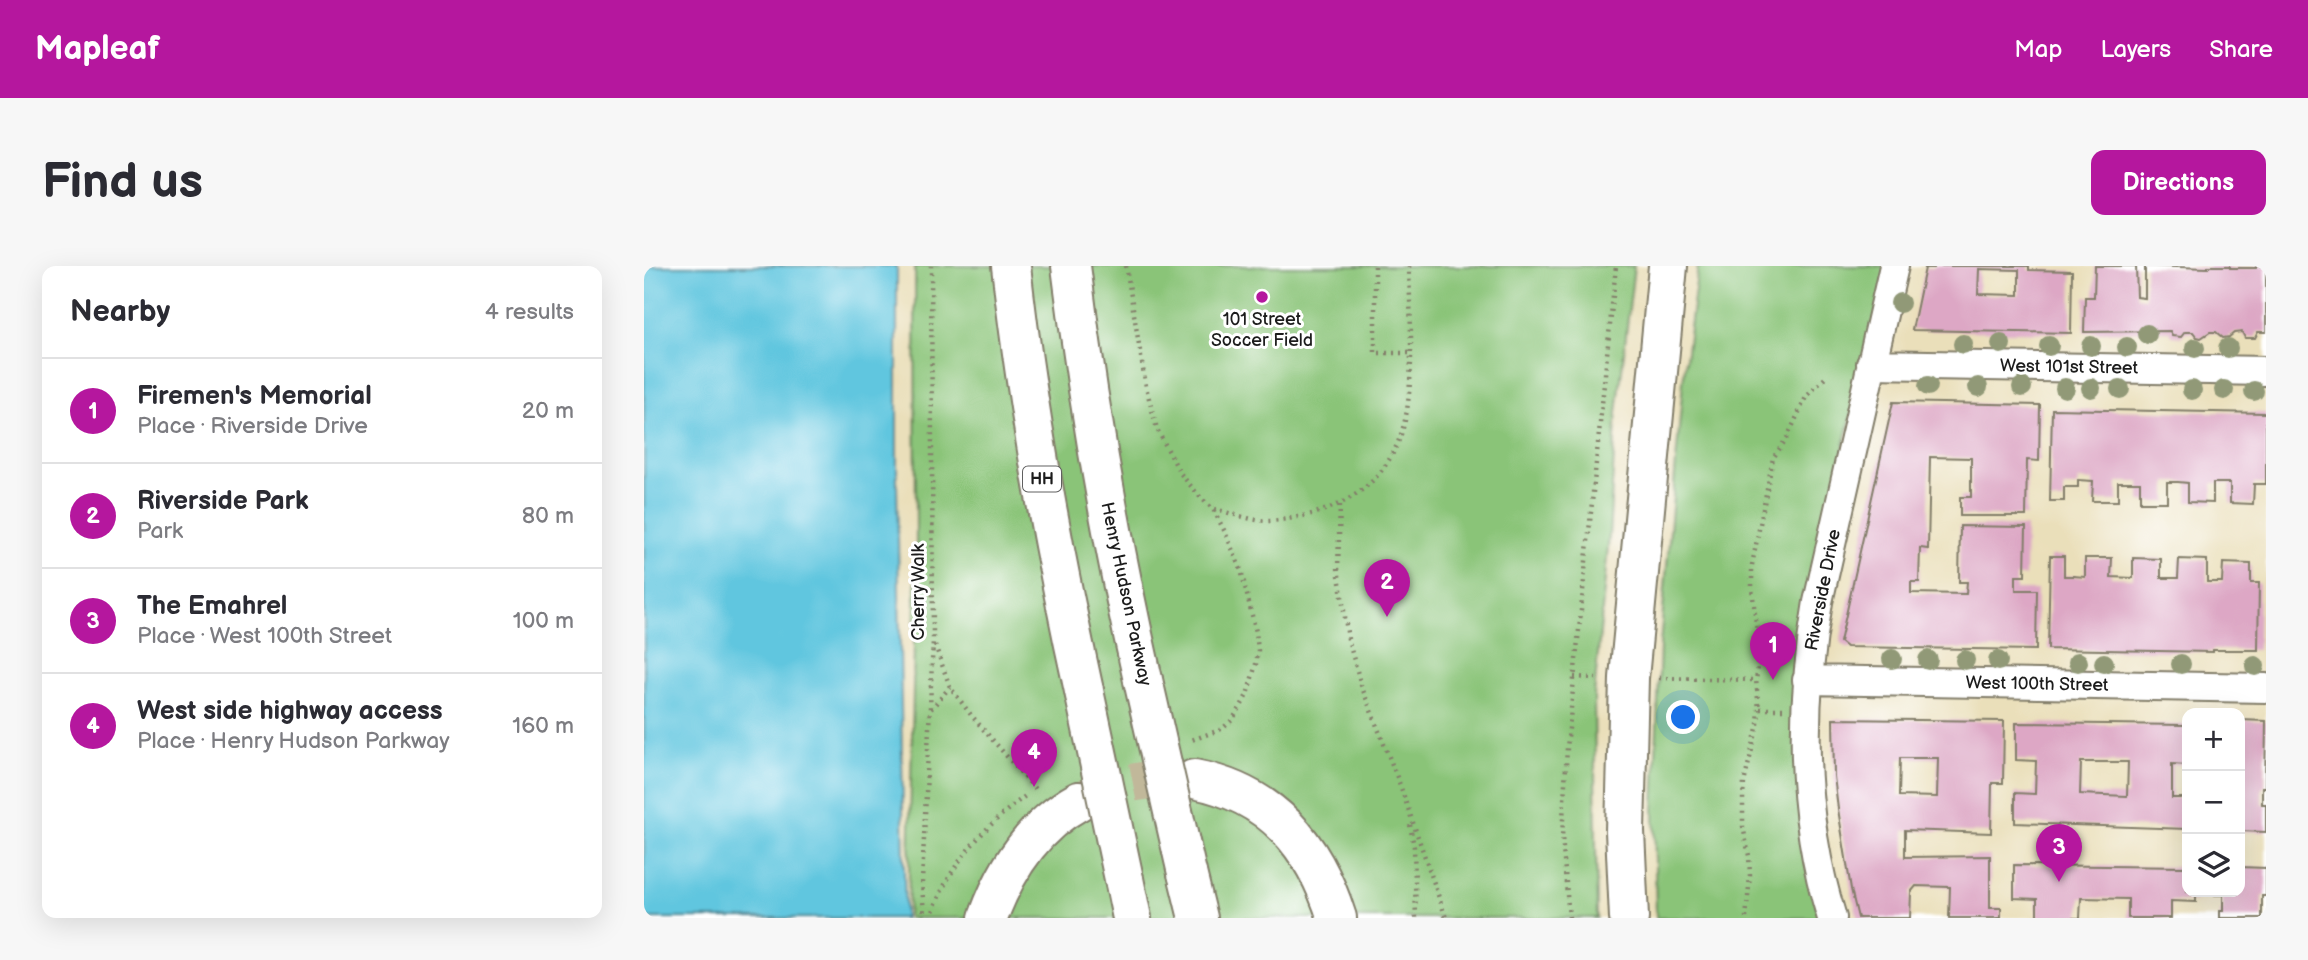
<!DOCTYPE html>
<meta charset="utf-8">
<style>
:root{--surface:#fff;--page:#f7f7f7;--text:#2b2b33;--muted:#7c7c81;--line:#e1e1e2;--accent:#b5179e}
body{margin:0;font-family:"Balsamiq Sans",sans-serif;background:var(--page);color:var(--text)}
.controls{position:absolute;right:21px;bottom:21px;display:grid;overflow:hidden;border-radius:14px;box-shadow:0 7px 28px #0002}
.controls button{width:63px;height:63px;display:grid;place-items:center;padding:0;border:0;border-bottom:2px solid var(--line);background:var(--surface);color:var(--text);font:35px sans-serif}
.you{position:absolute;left:1040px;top:452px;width:24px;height:24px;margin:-18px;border:5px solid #fff;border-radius:50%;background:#1a73e8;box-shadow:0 0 0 10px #1a73e833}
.badge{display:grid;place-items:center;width:46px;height:46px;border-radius:50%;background:var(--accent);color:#fff;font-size:23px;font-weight:700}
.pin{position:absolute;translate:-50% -58px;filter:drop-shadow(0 2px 4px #0008)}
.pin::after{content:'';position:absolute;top:37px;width:24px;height:21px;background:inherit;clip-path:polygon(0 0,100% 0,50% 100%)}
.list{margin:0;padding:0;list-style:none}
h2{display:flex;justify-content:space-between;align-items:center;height:91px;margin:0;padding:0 28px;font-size:30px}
h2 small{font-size:23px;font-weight:400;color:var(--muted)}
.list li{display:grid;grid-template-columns:46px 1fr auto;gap:21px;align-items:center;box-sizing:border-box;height:105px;padding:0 28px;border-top:2px solid var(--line)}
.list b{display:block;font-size:26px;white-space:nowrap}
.list p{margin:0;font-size:23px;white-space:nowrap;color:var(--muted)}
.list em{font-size:23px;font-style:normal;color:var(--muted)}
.icon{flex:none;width:38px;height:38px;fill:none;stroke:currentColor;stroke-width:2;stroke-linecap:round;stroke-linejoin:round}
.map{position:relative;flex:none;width:1622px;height:652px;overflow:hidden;border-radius:14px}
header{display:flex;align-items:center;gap:42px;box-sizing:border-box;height:98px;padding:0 35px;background:var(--accent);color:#fff}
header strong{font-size:33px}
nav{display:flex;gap:38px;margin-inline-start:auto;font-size:24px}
.intro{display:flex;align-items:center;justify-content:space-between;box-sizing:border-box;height:168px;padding:0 42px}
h1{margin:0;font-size:49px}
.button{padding:18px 32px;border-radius:14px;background:var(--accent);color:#fff;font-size:24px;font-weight:700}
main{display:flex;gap:42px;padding:0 42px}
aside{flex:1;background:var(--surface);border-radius:14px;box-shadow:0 7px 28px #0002}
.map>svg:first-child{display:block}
.green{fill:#8ac478;stroke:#53704a;stroke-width:2}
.water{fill:#61c6df;stroke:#3e717e;stroke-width:2}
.building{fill:#dda7c5;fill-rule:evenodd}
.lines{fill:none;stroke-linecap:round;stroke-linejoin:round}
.motorway-tunnel{stroke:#c1b89a;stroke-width:38;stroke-dasharray:38 19;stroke-linecap:butt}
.minor-casing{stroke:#837e6b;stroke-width:32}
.secondary-casing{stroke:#837e6b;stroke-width:42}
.motorway-casing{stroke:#837e6b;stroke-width:42}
.path{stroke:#837e6b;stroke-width:4.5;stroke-dasharray:2 5;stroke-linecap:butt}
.minor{stroke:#fff;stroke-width:28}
.secondary{stroke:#fff;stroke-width:38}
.motorway{stroke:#fff;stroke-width:38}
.motorway-bridge-casing{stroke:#837e6b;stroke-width:42;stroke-linecap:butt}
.motorway-bridge{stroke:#fff;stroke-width:38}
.tree{fill:#919977}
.poi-dot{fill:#b5179e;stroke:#fff;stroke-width:2.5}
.labels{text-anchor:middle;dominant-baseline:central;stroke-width:6;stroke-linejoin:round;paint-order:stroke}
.shield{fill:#fff;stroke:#606060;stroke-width:2}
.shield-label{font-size:16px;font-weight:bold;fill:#1c1c1c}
.poi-label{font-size:18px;fill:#1c1c1c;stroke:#fff}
.street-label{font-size:18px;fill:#1c1c1c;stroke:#fff}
</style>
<header>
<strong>Mapleaf</strong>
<nav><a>Map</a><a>Layers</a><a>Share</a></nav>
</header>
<div class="intro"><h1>Find us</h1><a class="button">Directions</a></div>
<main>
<aside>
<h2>Nearby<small>4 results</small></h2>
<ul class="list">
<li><span class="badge">1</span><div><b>Firemen's Memorial</b><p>Place · Riverside Drive</p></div><em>20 m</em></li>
<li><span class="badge">2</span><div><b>Riverside Park</b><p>Park</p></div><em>80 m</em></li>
<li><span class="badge">3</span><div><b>The Emahrel</b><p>Place · West 100th Street</p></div><em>100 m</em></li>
<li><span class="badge">4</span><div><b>West side highway access</b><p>Place · Henry Hudson Parkway</p></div><em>160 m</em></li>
</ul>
</aside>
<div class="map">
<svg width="1622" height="652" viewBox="0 0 1622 652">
<rect width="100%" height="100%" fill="#fff"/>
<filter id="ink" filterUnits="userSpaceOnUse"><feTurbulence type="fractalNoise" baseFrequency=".0143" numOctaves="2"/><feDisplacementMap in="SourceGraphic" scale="14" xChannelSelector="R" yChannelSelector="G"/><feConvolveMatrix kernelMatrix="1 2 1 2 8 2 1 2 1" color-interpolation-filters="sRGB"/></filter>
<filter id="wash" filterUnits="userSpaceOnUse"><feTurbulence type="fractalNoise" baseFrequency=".00686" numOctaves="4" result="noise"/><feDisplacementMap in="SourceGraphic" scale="28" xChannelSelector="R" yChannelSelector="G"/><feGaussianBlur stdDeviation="1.57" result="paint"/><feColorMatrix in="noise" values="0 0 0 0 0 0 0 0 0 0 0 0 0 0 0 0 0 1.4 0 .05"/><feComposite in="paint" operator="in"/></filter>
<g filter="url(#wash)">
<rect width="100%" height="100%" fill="#eadfba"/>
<path class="green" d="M271 0H990L972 156 965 270 950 430 953 652H264L272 286Z
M1054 0H1243L1151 386 1150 431 1174 652H1012L1010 546 1016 379 1039 116Z"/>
<path class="water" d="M0 0H253V218L261 652H0Z"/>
<g id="blocks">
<path class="building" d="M1290 0H1385V4L1428 5 1427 67 1268 64 1281 2H1290ZM1335 3 1375 4V29L1334 28Z
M1451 0H1492L1493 31 1501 32V0L1564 2V0H1586V2H1612V0H1622V66H1614L1611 72H1601L1598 66 1590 67 1585 71 1579 72 1572 66H1566L1557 72 1553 71 1549 66H1541L1537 71 1528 70 1526 65 1440 66 1441 31H1450Z
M1249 136 1396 139 1395 195 1383 194 1382 250H1316V231H1327V192L1286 191 1284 283 1276 282 1275 316H1267V327L1322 328 1323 316H1315L1316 260 1382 261 1381 310H1372V324H1393L1392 384 1202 381 1196 376Z
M1408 143 1622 147V218H1610L1609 238 1586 237V217H1569V237L1544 236V217L1534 216H1523V236H1496V216H1474V235H1448L1449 215 1434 214V221H1420V235H1406Z
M1406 290H1420V310H1429L1441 311V292H1468L1467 311 1489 312V292L1517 293V312H1534L1535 293 1563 294V316H1578L1579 297 1607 298V317H1615L1614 384H1569V386L1404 383Z
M1189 453 1360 455 1359 517H1348L1347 567 1261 564V591L1346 590V642H1357V652H1305L1306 621 1272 620 1267 626 1266 652H1214L1207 623 1194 543 1190 510ZM1256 492H1294L1293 531 1255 530Z
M1596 454 1622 455 1621 521H1618V538H1622V566L1596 565Z
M1372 457 1543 459V499L1528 498V532H1543V563L1371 557V527L1391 528 1392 495 1372 494ZM1437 496H1484L1483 530 1436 528Z
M1370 599 1543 601V626H1596V601L1622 602V630H1618V652H1576V645H1579V629H1552V636L1527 635V652H1484V633L1437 632 1436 652H1393V633L1370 632Z"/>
</g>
</g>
<g filter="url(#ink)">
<use href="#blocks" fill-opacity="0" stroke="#837e6b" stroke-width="2"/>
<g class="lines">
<path class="motorway-tunnel" d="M435 535C470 517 511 510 550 513"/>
<defs>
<path id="minor" d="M1227 98 1622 105
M1163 414 1622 422
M1188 652C1156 550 1156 440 1174 336L1250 0"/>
<path id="secondary" d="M985 652 981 565 985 412 1024 0"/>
<path id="motorway" d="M367 0C383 143 409 284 440 425
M427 0C444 139 468 277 499 414
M550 513C628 528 670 579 693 652
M543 607 554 652
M480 613 488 652
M344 652C361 605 389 560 435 535"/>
</defs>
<use href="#minor" class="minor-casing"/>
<use href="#secondary" class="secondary-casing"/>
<use href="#motorway" class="motorway-casing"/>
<path class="path" d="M482 0 502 121 513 163 536 207 557 232 569 243 581 266 597 304 612 366 614 384 612 398 603 429 596 442 588 454 578 463 545 475
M731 0V87H766
M696 239 694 302 704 373 717 419 756 519 802 652
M570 243C587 247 605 254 622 255 632 255 644 253 654 251 713 240 753 205 763 144 770 97 766 47 765 0
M291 379 306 421 327 449 391 523
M1116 389 1117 377 1113 366 1108 322V299L1129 192 1143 172 1162 131 1184 109
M930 411 952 412
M1015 412 1112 414
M287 443 306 421
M1139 443H1115L1112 414 1116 389 1141 386
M766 559 770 581 772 652
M280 652 278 616 289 374 287 0
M287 652C303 600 341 559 384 528
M925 652 918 571 923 482 972 0
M1102 652 1106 610 1105 590 1099 560V530L1100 517 1114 458 1115 443"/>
<use href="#minor" class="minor"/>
<use href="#secondary" class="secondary"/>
<use href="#motorway" class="motorway"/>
<defs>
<path id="motorway-bridge" d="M499 414 543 607
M440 425 480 613"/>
</defs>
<use href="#motorway-bridge" class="motorway-bridge-casing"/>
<use href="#motorway-bridge" class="motorway-bridge"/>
</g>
<g class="tree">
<circle cx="1256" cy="37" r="10"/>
<circle cx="1503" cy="68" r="10"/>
<circle cx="1319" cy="78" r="10"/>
<circle cx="1357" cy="78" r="10"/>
<circle cx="1405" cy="80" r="10"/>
<circle cx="1447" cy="80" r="10"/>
<circle cx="1483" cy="81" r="10"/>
<circle cx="1551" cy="82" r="10"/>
<circle cx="1584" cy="82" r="10"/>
<circle cx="1284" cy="120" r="10"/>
<circle cx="1334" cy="121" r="10"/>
<circle cx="1378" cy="121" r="10"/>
<circle cx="1421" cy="122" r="10"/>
<circle cx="1447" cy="122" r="10"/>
<circle cx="1476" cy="123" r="10"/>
<circle cx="1548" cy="124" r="10"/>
<circle cx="1580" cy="124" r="10"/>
<circle cx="1610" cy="125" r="10"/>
<circle cx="1248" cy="393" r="10"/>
<circle cx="1284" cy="394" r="10"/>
<circle cx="1321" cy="394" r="10"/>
<circle cx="1354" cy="395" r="10"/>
<circle cx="1434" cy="396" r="10"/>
<circle cx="1460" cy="397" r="10"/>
<circle cx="1537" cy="398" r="10"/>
<circle cx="1611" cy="400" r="10"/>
</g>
</g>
<circle class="poi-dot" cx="618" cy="31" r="7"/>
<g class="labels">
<rect class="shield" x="379" y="200.5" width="38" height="25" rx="5"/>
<g class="shield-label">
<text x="398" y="213">HH</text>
</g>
<g class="poi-label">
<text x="618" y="53">101 Street<tspan x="618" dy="21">Soccer Field</tspan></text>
</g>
<g class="street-label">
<text transform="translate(1425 101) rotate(1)">West 101st Street</text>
<text transform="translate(1179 324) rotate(-79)">Riverside Drive</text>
<text transform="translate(274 326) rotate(-90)">Cherry Walk</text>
<text transform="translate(482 328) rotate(78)">Henry Hudson Parkway</text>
<text transform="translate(1393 418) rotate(1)">West 100th Street</text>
</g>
</g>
</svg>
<div class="controls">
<button>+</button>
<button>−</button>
<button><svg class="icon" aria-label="layers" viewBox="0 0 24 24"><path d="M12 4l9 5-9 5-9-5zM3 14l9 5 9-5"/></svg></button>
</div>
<div class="you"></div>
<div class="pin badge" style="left:1129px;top:414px">1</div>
<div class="pin badge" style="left:743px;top:351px">2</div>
<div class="pin badge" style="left:1415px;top:616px">3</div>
<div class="pin badge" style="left:390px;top:521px">4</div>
</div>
</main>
